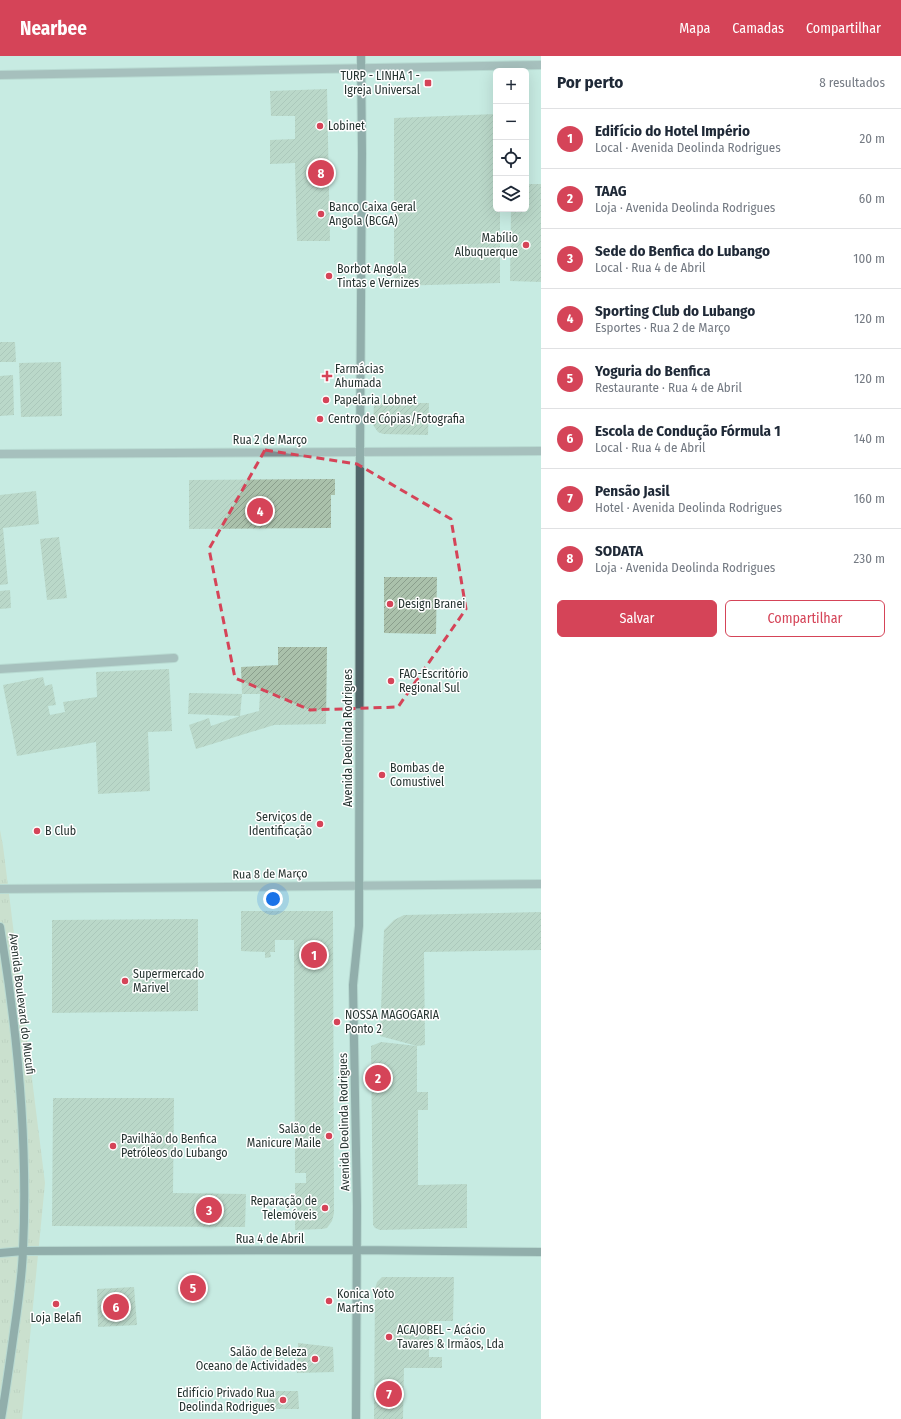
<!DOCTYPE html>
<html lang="pt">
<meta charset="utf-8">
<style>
:root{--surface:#fff;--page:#f6f6f7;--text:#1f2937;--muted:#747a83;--line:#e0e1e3;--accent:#d54458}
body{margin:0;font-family:"Fira Sans Condensed",sans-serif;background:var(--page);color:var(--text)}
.controls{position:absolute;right:12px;top:12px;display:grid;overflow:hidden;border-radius:6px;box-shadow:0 4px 16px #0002}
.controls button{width:36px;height:36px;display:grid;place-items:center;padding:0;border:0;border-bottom:1px solid var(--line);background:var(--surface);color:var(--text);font:20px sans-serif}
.you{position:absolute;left:273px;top:843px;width:14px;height:14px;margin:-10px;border:3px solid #fff;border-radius:50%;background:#1a73e8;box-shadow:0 0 0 6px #1a73e833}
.badge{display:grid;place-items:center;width:26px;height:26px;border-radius:50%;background:var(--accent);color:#fff;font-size:13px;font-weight:700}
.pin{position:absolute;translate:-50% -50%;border:2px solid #fff;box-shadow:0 1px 4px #0006}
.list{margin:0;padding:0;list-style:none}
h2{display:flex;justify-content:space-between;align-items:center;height:52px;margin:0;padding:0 16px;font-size:17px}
h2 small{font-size:13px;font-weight:400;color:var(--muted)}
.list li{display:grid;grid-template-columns:26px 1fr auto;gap:12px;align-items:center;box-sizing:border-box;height:60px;padding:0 16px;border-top:1px solid var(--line)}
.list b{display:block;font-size:15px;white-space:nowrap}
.list p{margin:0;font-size:13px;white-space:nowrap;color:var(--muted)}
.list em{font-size:13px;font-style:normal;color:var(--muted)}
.actions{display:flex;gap:8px;padding:12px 16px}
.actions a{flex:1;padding:9px 0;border:1px solid var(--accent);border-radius:6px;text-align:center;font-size:14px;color:var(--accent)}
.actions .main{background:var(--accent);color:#fff}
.icon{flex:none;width:22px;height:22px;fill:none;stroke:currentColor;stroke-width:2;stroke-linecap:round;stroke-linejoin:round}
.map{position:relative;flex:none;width:541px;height:1363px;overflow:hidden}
header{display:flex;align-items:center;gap:24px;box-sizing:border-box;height:56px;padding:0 20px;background:var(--accent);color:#fff}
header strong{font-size:19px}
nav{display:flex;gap:22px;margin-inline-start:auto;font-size:14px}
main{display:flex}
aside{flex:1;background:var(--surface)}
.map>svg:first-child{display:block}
.park{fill:url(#park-tufts)}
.building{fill:url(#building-hatch);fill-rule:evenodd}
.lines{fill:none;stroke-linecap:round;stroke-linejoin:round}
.lane-casing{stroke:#a7c6bf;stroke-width:10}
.street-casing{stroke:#a7c6bf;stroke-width:10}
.secondary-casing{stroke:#a7c6bf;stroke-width:10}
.lane{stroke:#7f8d90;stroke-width:8}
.street{stroke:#7f8d90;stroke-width:8}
.secondary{stroke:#506569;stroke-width:8}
.marked{fill:none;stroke:#d54458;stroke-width:3;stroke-dasharray:8 5;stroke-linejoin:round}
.poi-dot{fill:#d54458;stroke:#fff;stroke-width:1.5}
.labels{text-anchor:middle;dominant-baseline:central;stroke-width:3;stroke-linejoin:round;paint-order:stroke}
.poi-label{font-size:12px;fill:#263431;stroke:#fff;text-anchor:start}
.street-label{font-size:12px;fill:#263431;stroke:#fff}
</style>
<header>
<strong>Nearbee</strong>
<nav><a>Mapa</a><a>Camadas</a><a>Compartilhar</a></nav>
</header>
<main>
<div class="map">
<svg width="541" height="1363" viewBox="0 0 541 1363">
<defs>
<pattern id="park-tufts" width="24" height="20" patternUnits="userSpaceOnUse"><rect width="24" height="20" fill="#cfd3b5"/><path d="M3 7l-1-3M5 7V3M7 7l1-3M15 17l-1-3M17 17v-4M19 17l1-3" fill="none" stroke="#b2b69c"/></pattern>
<pattern id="building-hatch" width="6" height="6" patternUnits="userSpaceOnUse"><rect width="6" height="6" fill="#aac1ab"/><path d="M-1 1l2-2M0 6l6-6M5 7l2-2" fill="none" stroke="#8a9e8c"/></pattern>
</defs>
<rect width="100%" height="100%" fill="#c7ebe2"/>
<path class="park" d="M0 774 3 790 45 1127 22 1363H0Z"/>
<path class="building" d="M327 33 330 185H297L295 107 270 108V84L295 83V60H271L270 35Z
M496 58V153H500V227L394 230V62Z
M526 128H541V226L510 225 511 153H526Z
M0 286H15L16 306H0Z
M61 306 62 360 21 361 19 307Z
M13 319 14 359 0 360V320Z
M374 347H429L428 379 383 378 378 376 373 369Z
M335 423V439H331V472L189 473V424Z
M36 435 39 468 3 472 8 528 0 529V439Z
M59 481 67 542 47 544 40 483Z
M384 521H437L436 578 384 577Z
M10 534 11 552 0 553V535Z
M278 591H327L326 668 274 669 196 693 189 669 209 662 211 670 240 660 188 658 189 637 242 638 241 611 278 609ZM242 638H260L259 655 240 660Z
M169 613 172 675 148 676 150 735 98 738 96 686 17 700 3 629 43 621 45 630 52 628 56 649 48 650 50 659 65 656 63 646 97 641 96 616Z
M241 855H333L334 1157 332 1165 327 1172 322 1173 295 1174V1127H306V1117H295L294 884H275V896H270L271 901 265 902V896L241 895Z
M541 856V894L424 896 425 989 417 990 380 980 384 874 394 864 404 859Z
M198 863V955L52 957V864Z
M381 986 417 990V1036H428V1054H418V1129L467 1128V1172L380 1174 375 1172 373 1169 371 990Z
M53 1042H174L173 1137 246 1138 245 1171 52 1170Z
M382 1221H454L453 1265H429V1301H442V1312H404L403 1363H374L375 1233 377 1226Z
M134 1231 137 1269 98 1271 97 1233Z
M298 1287 333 1291 334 1316 297 1317Z
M266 1335H298L299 1353H268Z"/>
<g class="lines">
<defs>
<path id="lane" d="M0 613 174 602"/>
<path id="street" d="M0 19 541 9
M0 398 541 395
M0 833 541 828"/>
<path id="secondary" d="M0 871C18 978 28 1086 23 1194 22 1222 18 1249 14 1276 10 1305 6 1334 1 1363
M0 1197 23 1195 357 1194 541 1196
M356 1363 357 1150 353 929 359 870 360 396 362 97 361 0"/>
</defs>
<use href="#lane" class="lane-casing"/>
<use href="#street" class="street-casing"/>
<use href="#secondary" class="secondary-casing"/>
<use href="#lane" class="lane"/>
<use href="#street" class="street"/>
<use href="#secondary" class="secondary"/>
</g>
<path d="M0 0H541V1363H0ZM265 394 357 408 451 463 466 553 398 651 310 654 235 622 209 493Z" fill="#c7ebe2" fill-opacity=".55" fill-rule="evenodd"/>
<path class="marked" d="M265 394 357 408 451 463 466 553 398 651 310 654 235 622 209 493Z"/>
<g class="poi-dot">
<rect x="424" y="23" width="8" height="8" rx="2"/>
<circle cx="320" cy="70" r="4"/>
<circle cx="321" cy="158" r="4"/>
<circle cx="526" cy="189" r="4"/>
<circle cx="329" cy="220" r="4"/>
<path d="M325 314h4v4h4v4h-4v4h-4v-4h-4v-4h4z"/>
<circle cx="326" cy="344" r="4"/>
<circle cx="320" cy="363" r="4"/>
<circle cx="390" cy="548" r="4"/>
<circle cx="391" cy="625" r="4"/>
<circle cx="382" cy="719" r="4"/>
<circle cx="320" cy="768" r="4"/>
<circle cx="37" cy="775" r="4"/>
<circle cx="125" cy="925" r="4"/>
<circle cx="337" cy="966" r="4"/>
<circle cx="329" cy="1080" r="4"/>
<circle cx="113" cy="1090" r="4"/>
<circle cx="325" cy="1152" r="4"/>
<circle cx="329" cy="1245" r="4"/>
<circle cx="56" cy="1248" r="4"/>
<circle cx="389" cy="1281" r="4"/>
<circle cx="315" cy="1303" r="4"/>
<circle cx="283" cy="1344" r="4"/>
</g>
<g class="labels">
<g class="poi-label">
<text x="420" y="20" text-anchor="end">TURP - LINHA 1 -<tspan x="420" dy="14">Igreja Universal</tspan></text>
<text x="328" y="70">Lobinet</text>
<text x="329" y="151">Banco Caixa Geral<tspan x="329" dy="14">Angola (BCGA)</tspan></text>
<text x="518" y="182" text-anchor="end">Mabílio<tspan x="518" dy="14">Albuquerque</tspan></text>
<text x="337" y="213">Borbot Angola<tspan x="337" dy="14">Tintas e Vernizes</tspan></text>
<text x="335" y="313">Farmácias<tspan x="335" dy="14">Ahumada</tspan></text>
<text x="334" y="344">Papelaria Lobnet</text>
<text x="328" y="363">Centro de Cópias/Fotografia</text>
<text x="398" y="548">Design Branei</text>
<text x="399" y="618">FAO-Escritório<tspan x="399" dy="14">Regional Sul</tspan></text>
<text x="390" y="712">Bombas de<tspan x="390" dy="14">Comustivel</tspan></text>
<text x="312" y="761" text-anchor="end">Serviços de<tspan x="312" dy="14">Identificação</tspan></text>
<text x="45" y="775">B Club</text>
<text x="133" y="918">Supermercado<tspan x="133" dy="14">Marivel</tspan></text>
<text x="345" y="959">NOSSA MAGOGARIA<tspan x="345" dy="14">Ponto 2</tspan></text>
<text x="321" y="1073" text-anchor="end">Salão de<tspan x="321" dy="14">Manicure Maile</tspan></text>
<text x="121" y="1083">Pavilhão do Benfica<tspan x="121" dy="14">Petróleos do Lubango</tspan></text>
<text x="317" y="1145" text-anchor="end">Reparação de<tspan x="317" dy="14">Telemóveis</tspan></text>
<text x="337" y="1238">Konica Yoto<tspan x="337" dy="14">Martins</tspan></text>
<text x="56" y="1262" text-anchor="middle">Loja Belafi</text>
<text x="397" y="1274">ACAJOBEL - Acácio<tspan x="397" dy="14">Tavares &amp; Irmãos, Lda</tspan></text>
<text x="307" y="1296" text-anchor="end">Salão de Beleza<tspan x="307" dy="14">Oceano de Actividades</tspan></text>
<text x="275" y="1337" text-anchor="end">Edifício Privado Rua<tspan x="275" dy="14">Deolinda Rodrigues</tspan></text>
</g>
<g class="street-label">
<text x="270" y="384">Rua 2 de Março</text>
<text transform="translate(348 682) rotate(-90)">Avenida Deolinda Rodrigues</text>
<text transform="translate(270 818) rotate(-1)">Rua 8 de Março</text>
<text transform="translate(22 948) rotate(83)">Avenida Boulevard do Mucufi</text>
<text transform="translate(344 1066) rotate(-91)">Avenida Deolinda Rodrigues</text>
<text x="270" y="1183">Rua 4 de Abril</text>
</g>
</g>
</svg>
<div class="controls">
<button>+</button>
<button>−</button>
<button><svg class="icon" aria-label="locate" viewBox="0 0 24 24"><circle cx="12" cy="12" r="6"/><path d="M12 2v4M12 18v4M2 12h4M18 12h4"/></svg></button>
<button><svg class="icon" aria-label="layers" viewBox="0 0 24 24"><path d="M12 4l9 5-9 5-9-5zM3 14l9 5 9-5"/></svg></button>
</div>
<div class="you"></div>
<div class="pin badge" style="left:314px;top:899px">1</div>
<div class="pin badge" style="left:378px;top:1022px">2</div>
<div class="pin badge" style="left:209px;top:1154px">3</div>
<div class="pin badge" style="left:260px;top:455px">4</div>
<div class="pin badge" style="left:193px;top:1232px">5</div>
<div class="pin badge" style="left:116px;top:1251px">6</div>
<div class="pin badge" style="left:389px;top:1338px">7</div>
<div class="pin badge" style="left:321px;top:117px">8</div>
</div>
<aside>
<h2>Por perto<small>8 resultados</small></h2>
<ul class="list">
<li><span class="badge">1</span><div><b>Edifício do Hotel Império</b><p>Local · Avenida Deolinda Rodrigues</p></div><em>20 m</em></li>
<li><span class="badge">2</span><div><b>TAAG</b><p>Loja · Avenida Deolinda Rodrigues</p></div><em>60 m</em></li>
<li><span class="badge">3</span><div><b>Sede do Benfica do Lubango</b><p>Local · Rua 4 de Abril</p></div><em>100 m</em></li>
<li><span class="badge">4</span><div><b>Sporting Club do Lubango</b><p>Esportes · Rua 2 de Março</p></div><em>120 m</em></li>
<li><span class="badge">5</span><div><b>Yoguria do Benfica</b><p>Restaurante · Rua 4 de Abril</p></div><em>120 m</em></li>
<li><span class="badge">6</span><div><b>Escola de Condução Fórmula 1</b><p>Local · Rua 4 de Abril</p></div><em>140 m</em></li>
<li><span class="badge">7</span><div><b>Pensão Jasil</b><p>Hotel · Avenida Deolinda Rodrigues</p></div><em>160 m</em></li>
<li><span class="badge">8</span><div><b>SODATA</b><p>Loja · Avenida Deolinda Rodrigues</p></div><em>230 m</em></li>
</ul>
<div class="actions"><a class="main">Salvar</a><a>Compartilhar</a></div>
</aside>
</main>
